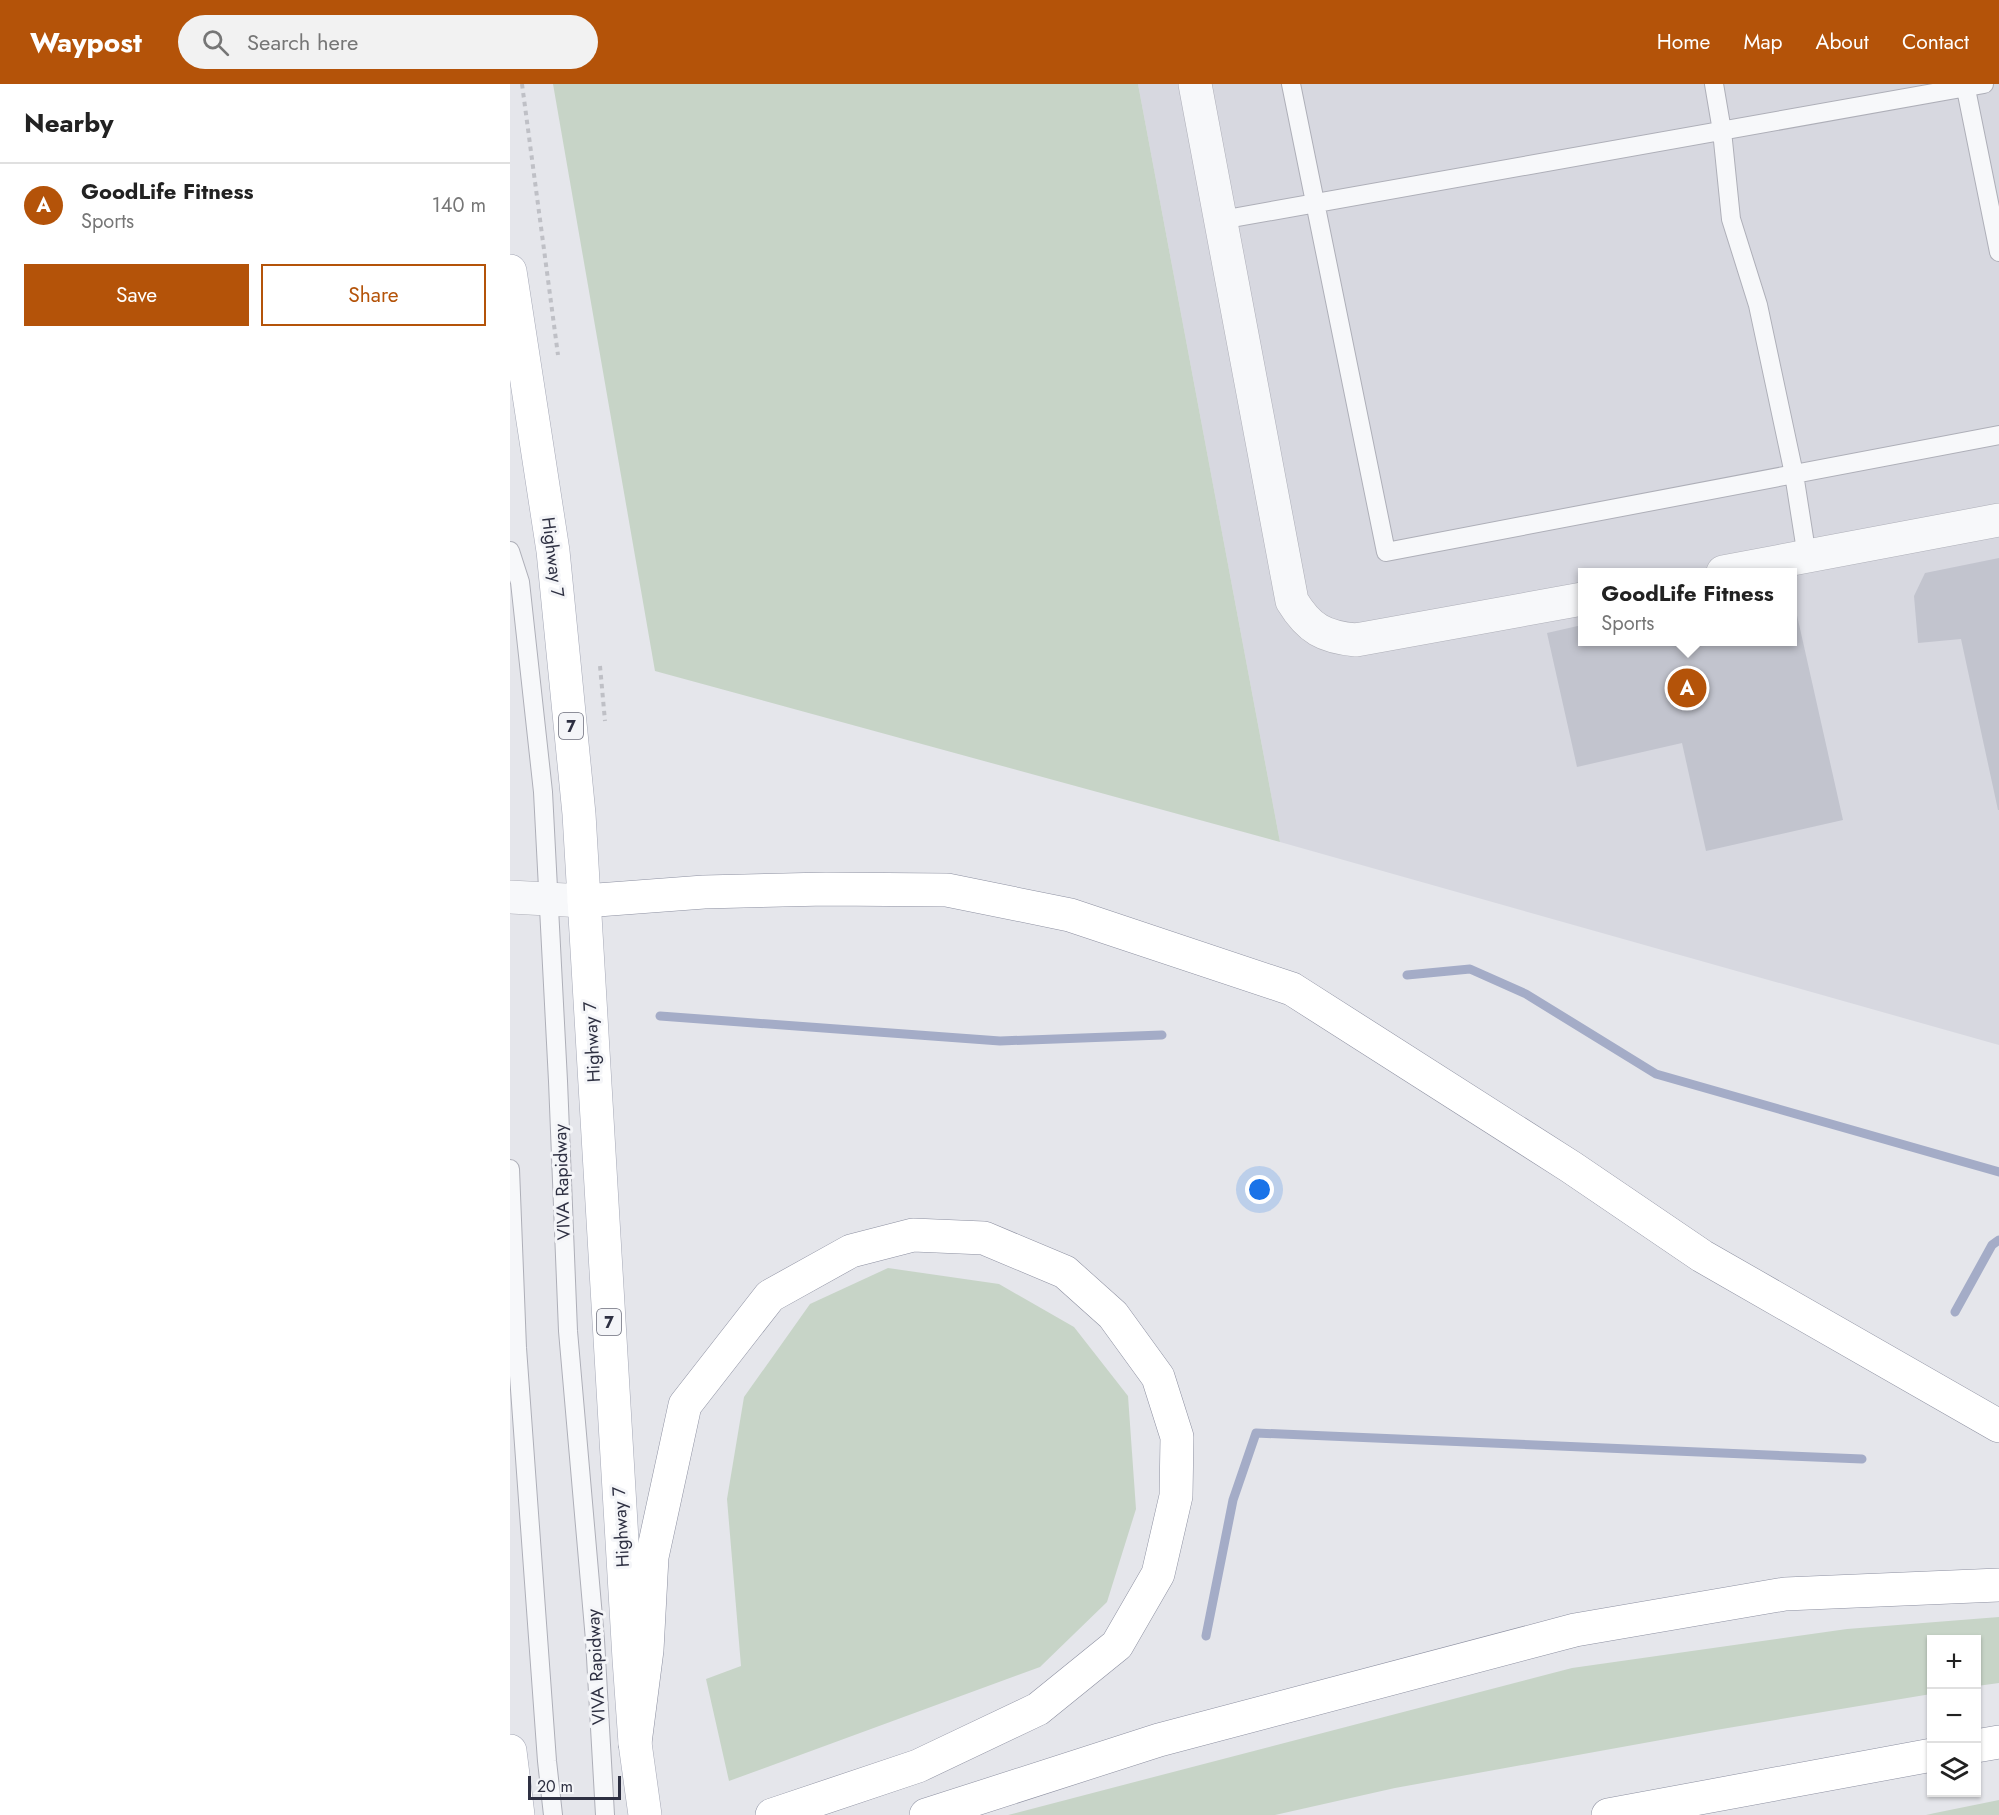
<!DOCTYPE html>
<meta charset="utf-8">
<style>
:root{--surface:#fff;--page:#f2f2f2;--text:#222;--muted:#767676;--line:#e0e0e0;--accent:#b45309}
body{margin:0;font-family:Jost,sans-serif;background:var(--page);color:var(--text)}
.controls{position:absolute;right:18px;bottom:18px;display:grid;overflow:hidden;border-radius:0px;box-shadow:0 2px 4px #0004}
.controls button{width:54px;height:54px;display:grid;place-items:center;padding:0;border:0;border-bottom:2px solid var(--line);background:var(--surface);color:var(--text);font:30px sans-serif}
.scale{position:absolute;left:18px;bottom:15px;width:93px;box-sizing:border-box;padding-left:6px;border:3px solid #2e3042;border-top:0;font-size:16px;line-height:21px;white-space:nowrap;color:#2e3042;-webkit-text-stroke:4px #f4f5f8;paint-order:stroke}
.you{position:absolute;left:750px;top:1106px;width:21px;height:21px;margin:-15px;border:4px solid #fff;border-radius:50%;background:#1a73e8;box-shadow:0 0 0 9px #1a73e833}
.badge{display:grid;place-items:center;width:39px;height:39px;border-radius:50%;background:var(--accent);color:#fff;font-size:20px;font-weight:700}
.pin{position:absolute;translate:-50% -50%;border:3px solid #fff;box-shadow:0 2px 6px #0006}
.popup{position:absolute;left:1068px;top:484px;width:219px;height:78px;box-sizing:border-box;display:grid;place-content:center;border-radius:0px;background:var(--surface);filter:drop-shadow(0 2px 4px #0005);font-size:20px;white-space:nowrap;color:var(--muted)}
.popup b{font-size:22px;color:var(--text)}
.popup::after{content:'';position:absolute;left:50%;top:100%;margin-left:-12px;border:12px solid transparent;border-top-color:var(--surface)}
.list{margin:0;padding:0;list-style:none}
h2{display:flex;justify-content:space-between;align-items:center;height:78px;margin:0;padding:0 24px;font-size:26px}
h2 small{font-size:20px;font-weight:400;color:var(--muted)}
.list li{display:grid;grid-template-columns:39px 1fr auto;gap:18px;align-items:center;box-sizing:border-box;height:84px;padding:0 24px;border-top:2px solid var(--line)}
.list b{display:block;font-size:22px;white-space:nowrap}
.list p{margin:0;font-size:20px;white-space:nowrap;color:var(--muted)}
.list em{font-size:20px;font-style:normal;color:var(--muted)}
.actions{display:flex;gap:12px;padding:18px 24px}
.actions a{flex:1;padding:14px 0;border:2px solid var(--accent);border-radius:0px;text-align:center;font-size:21px;color:var(--accent)}
.actions .main{background:var(--accent);color:#fff}
.icon{flex:none;width:33px;height:33px;fill:none;stroke:currentColor;stroke-width:2;stroke-linecap:round;stroke-linejoin:round}
.map{position:relative;flex:none;width:1489px;height:1731px;overflow:hidden}
header{display:flex;align-items:center;gap:36px;box-sizing:border-box;height:84px;padding:0 30px;background:var(--accent);color:#fff}
header strong{font-size:28px}
nav{display:flex;gap:33px;margin-inline-start:auto;font-size:21px}
.search{width:420px;height:54px;background:var(--page);display:flex;align-items:center;gap:15px;box-sizing:border-box;padding:0 21px;border-radius:33px;color:var(--muted);font-size:22px}
main{display:flex}
aside{flex:1;background:var(--surface)}
.map>svg:first-child{display:block}
.built{fill:#d7d8e0;fill-rule:evenodd}
.green{fill:#c7d4c7}
.lines{fill:none;stroke-linecap:round;stroke-linejoin:round}
.stream{stroke:#a4acc7;stroke-width:9}
.building{fill:#c2c4ce}
.service-casing{stroke:#aeafb8;stroke-width:20}
.minor-casing{stroke:#aeafb8;stroke-width:34}
.primary-casing{stroke:#a5a8b6;stroke-width:34}
.motorway-casing{stroke:#8d90a1;stroke-width:34}
.path{stroke:#bfc0c6;stroke-width:4;stroke-dasharray:4.5 4.5;stroke-linecap:butt}
.service{stroke:#f7f8fa;stroke-width:18}
.minor{stroke:#f7f8fa;stroke-width:33}
.primary{stroke:#fff;stroke-width:33}
.motorway{stroke:#fff;stroke-width:33}
.labels{text-anchor:middle;dominant-baseline:central;stroke-width:6;stroke-linejoin:round;paint-order:stroke}
.shield{fill:#f4f5f8;stroke:#696b79;stroke-width:1.5}
.shield-label{font-size:16px;font-weight:bold;fill:#2e3042}
.street-label{font-size:18px;fill:#2e3042;stroke:#f4f5f8}
</style>
<header>
<strong>Waypost</strong>
<div class="search"><svg class="icon" aria-label="search" viewBox="0 0 24 24"><circle cx="10" cy="10" r="6"/><path d="M15 15l6 6"/></svg>Search here</div>
<nav><a>Home</a><a>Map</a><a>About</a><a>Contact</a></nav>
</header>
<main>
<aside>
<h2>Nearby<small></small></h2>
<ul class="list">
<li><span class="badge">A</span><div><b>GoodLife Fitness</b><p>Sports</p></div><em>140 m</em></li>
</ul>
<div class="actions"><a class="main">Save</a><a>Share</a></div>
</aside>
<div class="map">
<svg width="1489" height="1731" viewBox="0 0 1489 1731">
<rect width="100%" height="100%" fill="#e5e6eb"/>
<path class="built" d="M628 0H1489V961L770 758ZM1072 488H1282V558H1072Z"/>
<path class="green" d="M43 0H628L770 758 145 587Z
M378 1184 489 1200 564 1243 618 1312 626 1425 597 1518 530 1583 219 1697 196 1595 231 1582 217 1415 234 1313 300 1220Z
M1489 1533V1599L1467 1602 1466 1556H1422L1421 1610 1206 1646 885 1704 765 1731H498L1062 1584 1337 1545Z
M1489 1716V1731H1416L1425 1729Z"/>
<g class="lines">
<path class="stream" d="M897 891 960 885 1016 910 1146 990 1489 1088
M150 932 490 957 652 951
M1445 1228 1482 1161 1489 1156
M696 1552 723 1416 746 1349 1352 1375"/>
</g>
<path class="building" d="M1489 474V726H1488L1451 555 1408 559 1404 512 1415 489Z
M1282 509 1333 736 1196 767 1172 659 1067 683 1037 549 1072 541V558H1282Z"/>
<g class="lines">
<defs>
<path id="service" d="M781 0 876 468 1489 351
M1204 0 1212 47 1221 135 1248 221 1284 390 1297 473
M1455 0 1489 168
M711 136 1474 0
M0 467 10 498 33 708 48 997 58 1247 85 1556 95 1731
M0 1085 7 1264 37 1677 43 1731"/>
<path id="minor" d="M685 0 782 517C799 545 814 553 846 556L1072 515
M1213 488 1489 436
M0 813 74 817"/>
<path id="primary" d="M0 187 43 467 69 730 119 1575 125 1659 135 1731
M0 1667 8 1731"/>
<path id="motorway" d="M74 817 194 808 316 805 437 806 560 831 782 905 1061 1083 1192 1172 1489 1342
M125 1659 137 1566 142 1473 175 1321 260 1212 341 1167 403 1151 474 1154 555 1188 603 1231 648 1293 667 1353 666 1412 648 1490 607 1561 528 1625 408 1682 262 1731
M1466 1662 1489 1658
M416 1731 649 1656 1065 1546 1275 1510 1489 1501
M1098 1731 1422 1671"/>
</defs>
<use href="#service" class="service-casing"/>
<use href="#minor" class="minor-casing"/>
<use href="#primary" class="primary-casing"/>
<use href="#motorway" class="motorway-casing"/>
<path class="path" d="M12 0 48 271
M90 582 95 637"/>
<use href="#service" class="service"/>
<use href="#minor" class="minor"/>
<use href="#primary" class="primary"/>
<use href="#motorway" class="motorway"/>
</g>
<g class="labels">
<g class="shield">
<rect x="49" y="629" width="24" height="26" rx="4.5"/>
<rect x="87" y="1225" width="24" height="26" rx="4.5"/>
</g>
<g class="shield-label">
<text x="61" y="642">7</text>
<text x="99" y="1238">7</text>
</g>
<g class="street-label">
<text transform="translate(43 473) rotate(83)">Highway 7</text>
<text transform="translate(82 958) rotate(-93)">Highway 7</text>
<text transform="translate(52 1098) rotate(-92)">VIVA Rapidway</text>
<text transform="translate(111 1443) rotate(-93)">Highway 7</text>
<text transform="translate(86 1583) rotate(-93)">VIVA Rapidway</text>
</g>
</g>
</svg>
<div class="controls">
<button>+</button>
<button>−</button>
<button><svg class="icon" aria-label="layers" viewBox="0 0 24 24"><path d="M12 4l9 5-9 5-9-5zM3 14l9 5 9-5"/></svg></button>
</div>
<div class="scale">20 m</div>
<div class="you"></div>
<div class="pin badge" style="left:1177px;top:604px">A</div>
<div class="popup"><b>GoodLife Fitness</b>Sports</div>
</div>
</main>
